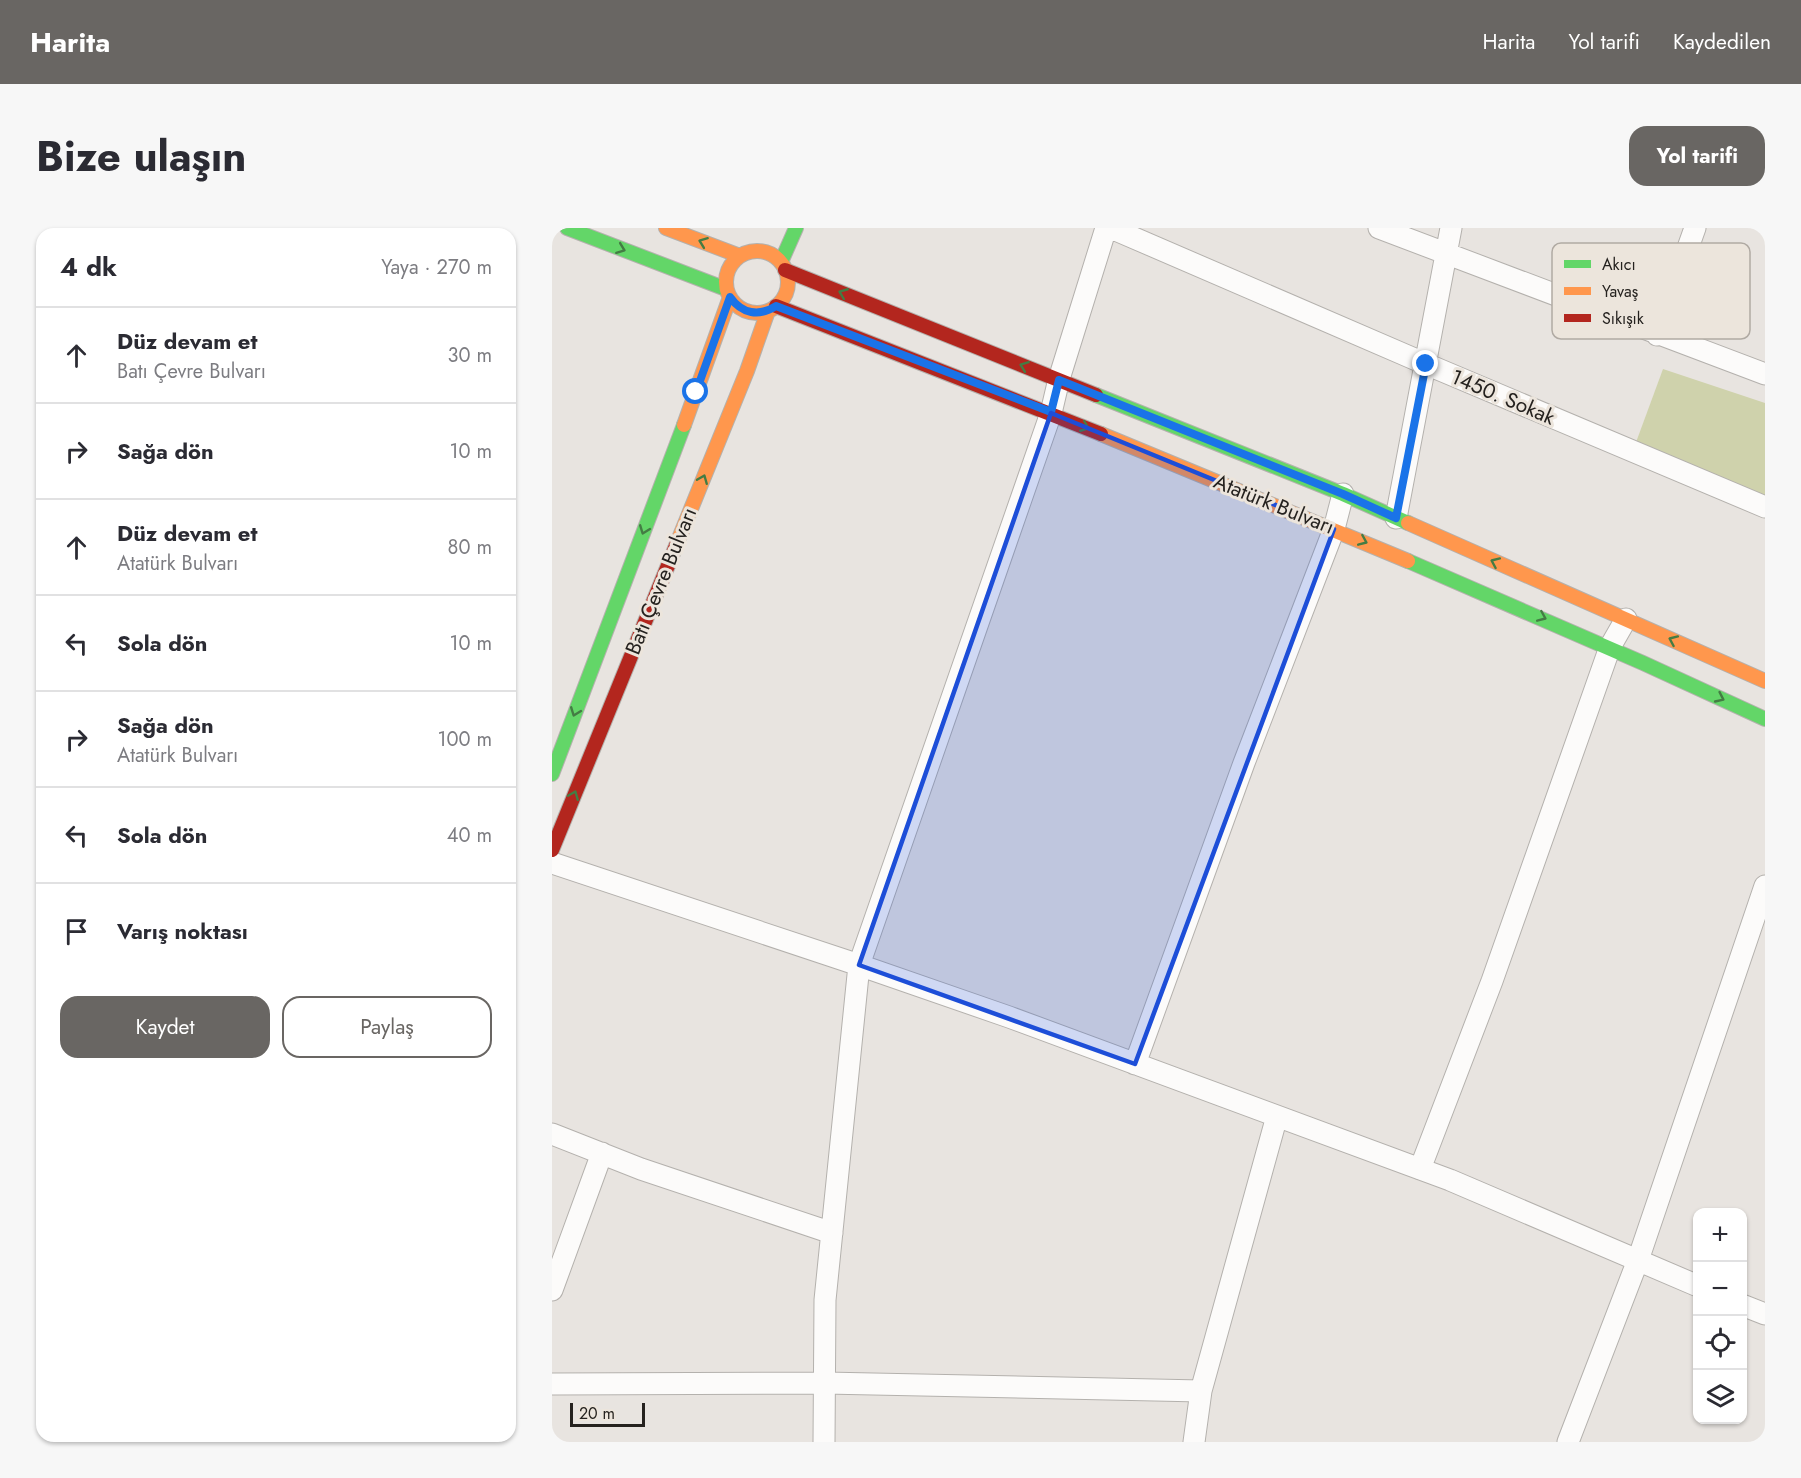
<!DOCTYPE html>
<html lang="tr">
<meta charset="utf-8">
<style>
:root{--surface:#fff;--page:#f7f7f7;--text:#2b2b33;--muted:#7c7c81;--line:#e1e1e2;--accent:#696663}
body{margin:0;font-family:Jost,sans-serif;background:var(--page);color:var(--text)}
.controls{position:absolute;right:18px;bottom:18px;display:grid;overflow:hidden;border-radius:12px;box-shadow:0 2px 4px #0004}
.controls button{width:54px;height:54px;display:grid;place-items:center;padding:0;border:0;border-bottom:2px solid var(--line);background:var(--surface);color:var(--text);font:30px sans-serif}
.scale{position:absolute;left:18px;bottom:15px;width:75px;box-sizing:border-box;padding-left:6px;border:3px solid #25221f;border-top:0;font-size:16px;line-height:21px;white-space:nowrap;color:#25221f;-webkit-text-stroke:4px #ece5dc;paint-order:stroke}
.stop{position:absolute;width:18px;height:18px;margin:-14px;border:4px solid #1a73e8;border-radius:50%;background:#fff}
.stop.end{background:#1a73e8;border-color:#fff;box-shadow:0 2px 6px #0008}
.list{margin:0;padding:0;list-style:none}
h2{display:flex;justify-content:space-between;align-items:center;height:78px;margin:0;padding:0 24px;font-size:26px}
h2 small{font-size:20px;font-weight:400;color:var(--muted)}
.list li{display:grid;grid-template-columns:39px 1fr auto;gap:18px;align-items:center;box-sizing:border-box;height:96px;padding:0 24px;border-top:2px solid var(--line)}
.list b{display:block;font-size:22px;white-space:nowrap}
.list p{margin:0;font-size:20px;white-space:nowrap;color:var(--muted)}
.list em{font-size:20px;font-style:normal;color:var(--muted)}
.actions{display:flex;gap:12px;padding:18px 24px}
.actions a{flex:1;padding:14px 0;border:2px solid var(--accent);border-radius:18px;text-align:center;font-size:21px;color:var(--accent)}
.actions .main{background:var(--accent);color:#fff}
.icon{flex:none;width:33px;height:33px;fill:none;stroke:currentColor;stroke-width:2;stroke-linecap:round;stroke-linejoin:round}
.map{position:relative;flex:none;width:1213px;height:1214px;overflow:hidden;border-radius:18px}
header{display:flex;align-items:center;gap:36px;box-sizing:border-box;height:84px;padding:0 30px;background:var(--accent);color:#fff}
header strong{font-size:28px}
nav{display:flex;gap:33px;margin-inline-start:auto;font-size:21px}
.intro{display:flex;align-items:center;justify-content:space-between;box-sizing:border-box;height:144px;padding:0 36px}
h1{margin:0;font-size:42px}
.button{padding:15px 27px;border-radius:18px;background:var(--accent);color:#fff;font-size:21px;font-weight:700}
main{display:flex;gap:36px;padding:0 36px}
aside{flex:1;background:var(--surface);border-radius:18px;box-shadow:0 2px 4px #0004}
.map>svg:first-child{display:block}
.green{fill:#cfd2ac}
.lines{fill:none;stroke-linecap:round;stroke-linejoin:round}
.street-casing{stroke:#b4b1ad;stroke-width:23}
.fast-casing{stroke:#b4b1ad;stroke-width:16}
.slow-casing{stroke:#b4b1ad;stroke-width:16}
.jam-casing{stroke:#b4b1ad;stroke-width:16}
.street{stroke:#fcfbfa;stroke-width:21}
.fast{stroke:#63d668;stroke-width:14}
.slow{stroke:#ff974d;stroke-width:14}
.jam{stroke:#b3261e;stroke-width:14}
.oneway{stroke:#447c44}
.route{stroke:#1a73e8;stroke-width:8}
.marked{fill:#1d4ed8;fill-opacity:0.2;stroke:#1d4ed8;stroke-width:4.5;stroke-linejoin:round}
.labels{text-anchor:middle;dominant-baseline:central;stroke-width:6;stroke-linejoin:round;paint-order:stroke}
.street-label{font-size:21px;fill:#25221f;stroke:#ece5dc}
.key{fill:#ece5dc;stroke:#b0aaa3;stroke-width:1.5}
.key-label{font-size:16px;fill:#25221f}
</style>
<header>
<strong>Harita</strong>
<nav><a>Harita</a><a>Yol tarifi</a><a>Kaydedilen</a></nav>
</header>
<div class="intro"><h1>Bize ulaşın</h1><a class="button">Yol tarifi</a></div>
<main>
<aside>
<h2>4 dk<small>Yaya · 270 m</small></h2>
<ul class="list">
<li><svg class="icon" aria-label="ahead" viewBox="0 0 24 24"><path d="M12 20V5M6 11l6-6 6 6"/></svg><div><b>Düz devam et</b><p>Batı Çevre Bulvarı</p></div><em>30 m</em></li>
<li><svg class="icon" aria-label="right" viewBox="0 0 24 24"><path d="M7 20v-9h11M14 6l5 5-5 5"/></svg><div><b>Sağa dön</b></div><em>10 m</em></li>
<li><svg class="icon" aria-label="ahead" viewBox="0 0 24 24"><path d="M12 20V5M6 11l6-6 6 6"/></svg><div><b>Düz devam et</b><p>Atatürk Bulvarı</p></div><em>80 m</em></li>
<li><svg class="icon" aria-label="left" viewBox="0 0 24 24"><path d="M17 20v-9H6M10 6l-5 5 5 5"/></svg><div><b>Sola dön</b></div><em>10 m</em></li>
<li><svg class="icon" aria-label="right" viewBox="0 0 24 24"><path d="M7 20v-9h11M14 6l5 5-5 5"/></svg><div><b>Sağa dön</b><p>Atatürk Bulvarı</p></div><em>100 m</em></li>
<li><svg class="icon" aria-label="left" viewBox="0 0 24 24"><path d="M17 20v-9H6M10 6l-5 5 5 5"/></svg><div><b>Sola dön</b></div><em>40 m</em></li>
<li><svg class="icon" aria-label="arrive" viewBox="0 0 24 24"><path d="M6 21V4h12l-3 4 3 4H6"/></svg><div><b>Varış noktası</b></div></li>
</ul>
<div class="actions"><a class="main">Kaydet</a><a>Paylaş</a></div>
</aside>
<div class="map">
<svg width="1213" height="1214" viewBox="0 0 1213 1214">
<rect width="100%" height="100%" fill="#e8e4e0"/>
<path class="green" d="M1111 141 1213 175V271L1083 217Z"/>
<g class="lines">
<defs>
<path id="street" d="M559 0 874 136 1213 279
M827 0 1213 146
M1105 107 1143 0
M844 290 899 0
M0 635 307 737 457 789 898 952 1146 1058
M583 836 692 535 782 301 791 266
M0 906 89 941 280 1005
M868 941 940 753 1058 419 1074 391
M0 1062 50 925
M1190 1077 1213 1086
M0 1156 273 1155 649 1163
M272 1214 273 1072 307 737 499 185 507 151 554 0
M642 1214 649 1163 725 888
M1016 1214 1086 1032 1213 658"/>
<path id="fast" d="M15 0 174 61
M229 34 244 0
M544 167 791 266 856 295
M856 333 1091 435 1213 491
M0 546 132 197"/>
<path id="slow" d="M114 0 188 28
M174 54a31 31 0 1 1 62 0a31 31 0 1 1-62 0Z
M132 197 178 69
M549 206 856 333
M856 295 1213 453
M126 313 195 143 216 83"/>
<path id="jam" d="M233 42 544 167
M224 78 549 206
M0 622 126 313"/>
</defs>
<use href="#street" class="street-casing"/>
<use href="#fast" class="fast-casing"/>
<use href="#slow" class="slow-casing"/>
<use href="#jam" class="jam-casing"/>
<use href="#street" class="street"/>
<use href="#fast" class="fast"/>
<use href="#slow" class="slow"/>
<use href="#jam" class="jam"/>
</g>
<defs><path id="oneway-chevron" d="M-2-3.5L2.5 0L-2 3.5" fill="none" stroke-width="1.6" stroke-linecap="round" stroke-linejoin="round" transform="scale(1.5)"/></defs>
<g class="oneway">
<use href="#oneway-chevron" transform="translate(151 14) rotate(-159)"/>
<use href="#oneway-chevron" transform="translate(69 21) rotate(21)"/>
<use href="#oneway-chevron" transform="translate(291 65) rotate(-158)"/>
<use href="#oneway-chevron" transform="translate(472 138) rotate(-159)"/>
<use href="#oneway-chevron" transform="translate(533 199) rotate(22)"/>
<use href="#oneway-chevron" transform="translate(151 251) rotate(-68)"/>
<use href="#oneway-chevron" transform="translate(92 302) rotate(111)"/>
<use href="#oneway-chevron" transform="translate(811 313) rotate(23)"/>
<use href="#oneway-chevron" transform="translate(943 334) rotate(-156)"/>
<use href="#oneway-chevron" transform="translate(990 389) rotate(23)"/>
<use href="#oneway-chevron" transform="translate(1121 412) rotate(-156)"/>
<use href="#oneway-chevron" transform="translate(1168 470) rotate(25)"/>
<use href="#oneway-chevron" transform="translate(23 484) rotate(111)"/>
<use href="#oneway-chevron" transform="translate(22 567) rotate(-68)"/>
</g>
<g class="lines">
<path class="route" d="M144 164 178 69C190 86 207 89 224 78L499 184 507 152 791 266 844 290 874 136"/>
</g>
<path class="marked" d="M499 185 782 301 583 836 307 737Z"/>
<g class="labels">
<g class="street-label">
<text transform="translate(951 169) rotate(23)">1450. Sokak</text>
<text transform="translate(722 276) rotate(22)">Atatürk Bulvarı</text>
<text transform="translate(109 353) rotate(-68)">Batı Çevre Bulvarı</text>
</g>
</g>
<rect x="1000" y="15" width="198" height="96" rx="9" class="key"/>
<rect x="1012" y="32" width="27" height="8" fill="#63d668"/>
<rect x="1012" y="59" width="27" height="8" fill="#ff974d"/>
<rect x="1012" y="86" width="27" height="8" fill="#b3261e"/>
<g class="key-label">
<text x="1050" y="42">Akıcı</text>
<text x="1050" y="69">Yavaş</text>
<text x="1050" y="96">Sıkışık</text>
</g>
</svg>
<div class="controls">
<button>+</button>
<button>−</button>
<button><svg class="icon" aria-label="locate" viewBox="0 0 24 24"><circle cx="12" cy="12" r="6"/><path d="M12 2v4M12 18v4M2 12h4M18 12h4"/></svg></button>
<button><svg class="icon" aria-label="layers" viewBox="0 0 24 24"><path d="M12 4l9 5-9 5-9-5zM3 14l9 5 9-5"/></svg></button>
</div>
<div class="scale">20 m</div>
<div class="stop" style="left:144px;top:164px"></div>
<div class="stop end" style="left:874px;top:136px"></div>
</div>
</main>
